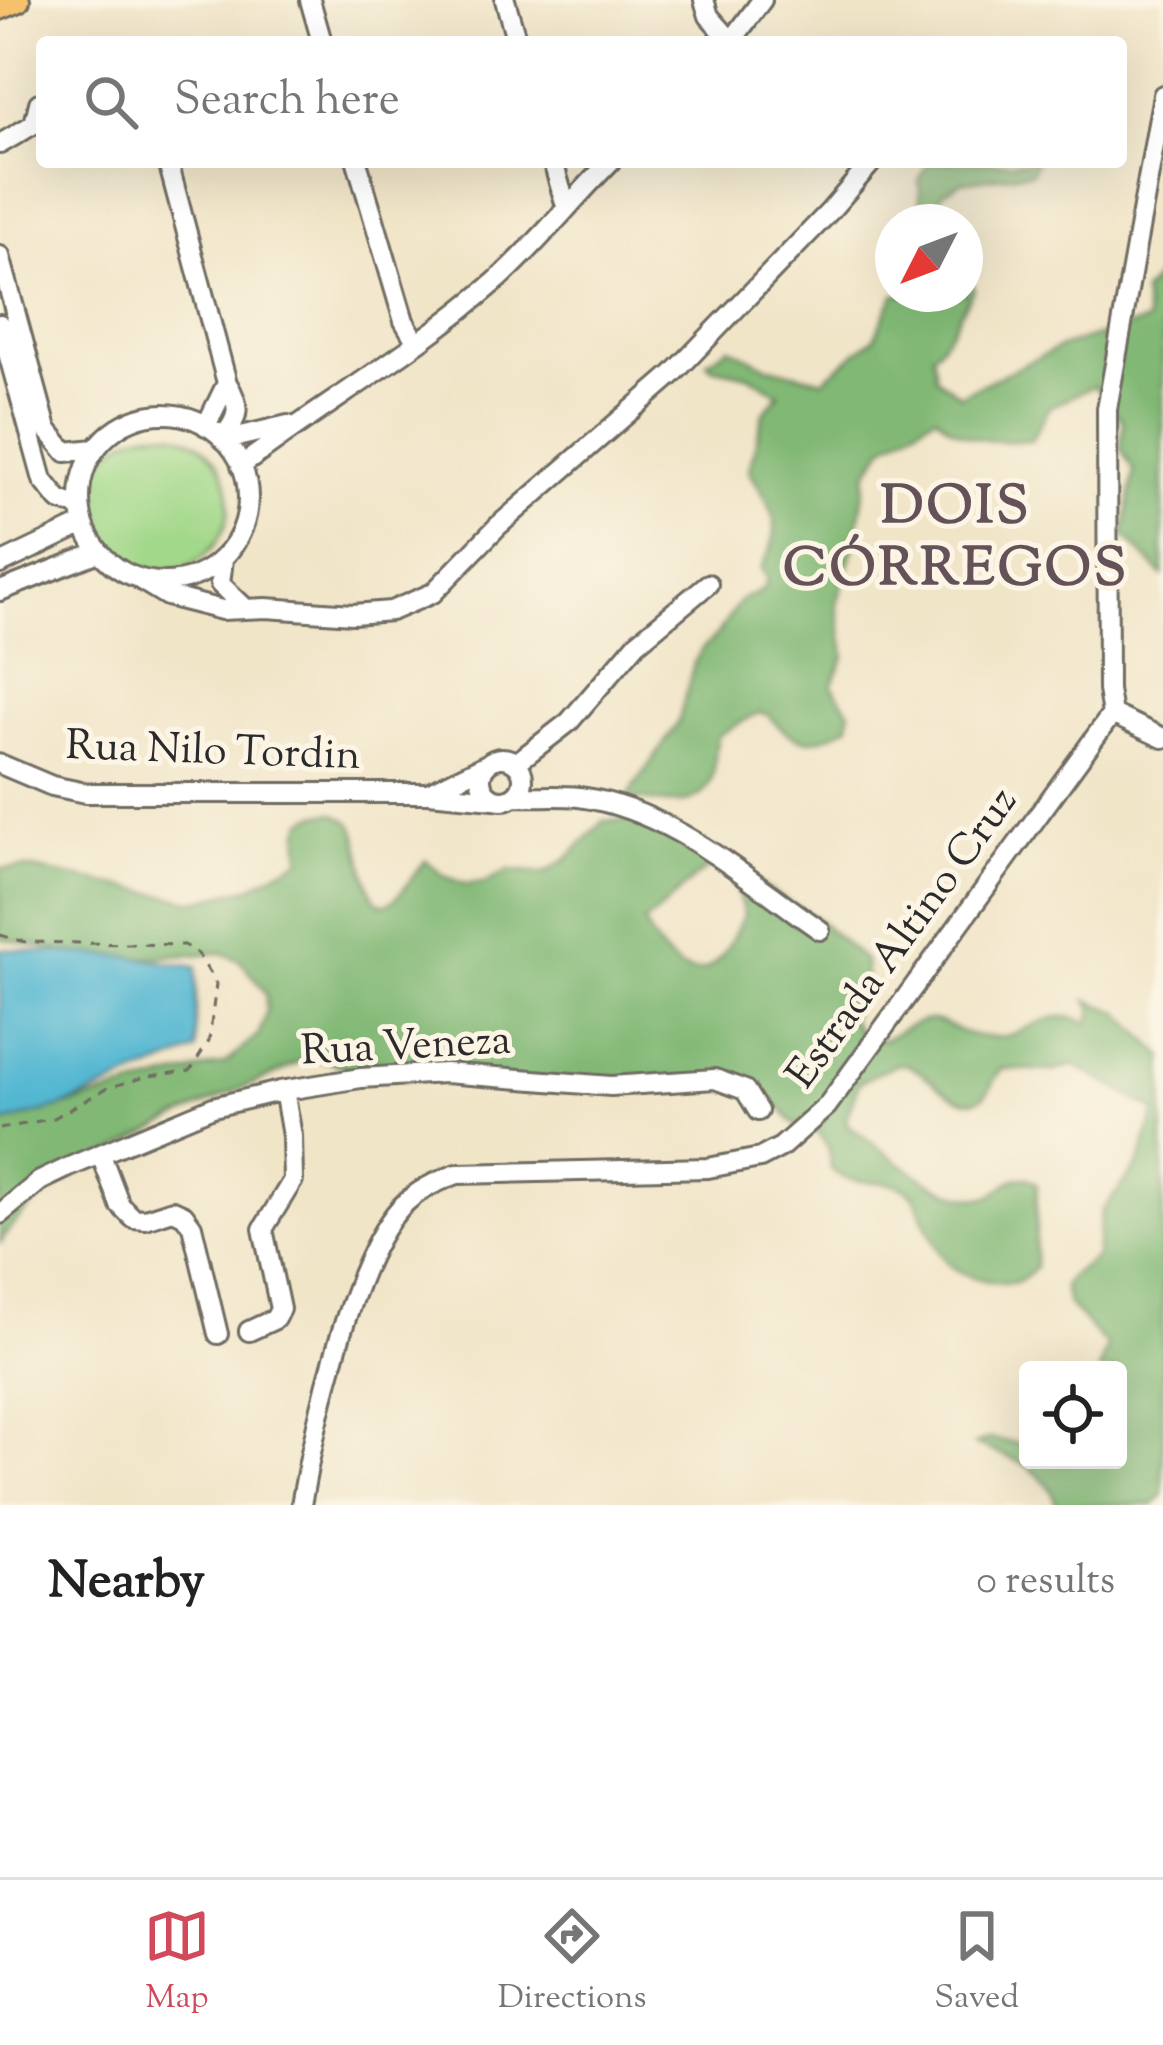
<!DOCTYPE html>
<meta charset="utf-8">
<style>
:root{--surface:#fff;--page:#f6f6f6;--text:#222;--muted:#767676;--line:#e0e0e0;--accent:#d1495b}
body{margin:0;font-family:"Sorts Mill Goudy",serif;background:var(--page);color:var(--text)}
.controls{position:absolute;right:36px;bottom:36px;display:grid;overflow:hidden;border-radius:12px;box-shadow:0 12px 48px #0002}
.controls button{width:108px;height:108px;display:grid;place-items:center;padding:0;border:0;border-bottom:3px solid var(--line);background:var(--surface);color:var(--text);font:60px sans-serif}
.compass{position:absolute;left:875px;top:204px;width:108px;height:108px;border-radius:50%;background:var(--surface);box-shadow:0 12px 48px #0002;rotate:228deg}
.list{margin:0;padding:0;list-style:none}
h2{display:flex;justify-content:space-between;align-items:center;height:156px;margin:0;padding:0 48px;font-size:51px}
h2 small{font-size:39px;font-weight:400;color:var(--muted)}
.icon{flex:none;width:66px;height:66px;fill:none;stroke:currentColor;stroke-width:2;stroke-linecap:round;stroke-linejoin:round}
.map{position:relative;flex:none;width:1163px;height:1505px;overflow:hidden}
.search{position:absolute;background:var(--surface);box-shadow:0 12px 48px #0002;left:36px;right:36px;top:36px;height:132px;display:flex;align-items:center;gap:30px;box-sizing:border-box;padding:0 42px;border-radius:12px;color:var(--muted);font-size:45px}
.sheet{height:372px;background:var(--surface)}
nav{display:flex;justify-content:space-around;align-items:center;box-sizing:border-box;height:168px;border-top:3px solid var(--line);background:var(--surface);font-size:33px;color:var(--muted)}
nav a{display:grid;justify-items:center;gap:6px}
nav .on{color:var(--accent)}
.map>svg:first-child{display:block}
.green{fill:#a2d889;stroke:#66825a;stroke-width:3}
.forest{fill:#81b875;stroke:#567250;stroke-width:3}
.water{fill:#53b7d2;stroke:#3f717e;stroke-width:3}
.lines{fill:none;stroke-linecap:round;stroke-linejoin:round}
.minor-casing{stroke:#706c62;stroke-width:24}
.major-casing{stroke:#706c62;stroke-width:30}
.path{stroke:#706c62;stroke-width:3;stroke-dasharray:9 9;stroke-linecap:butt}
.minor{stroke:#fff;stroke-width:18}
.major{stroke:#f5c16b;stroke-width:24}
.labels{text-anchor:middle;dominant-baseline:central;stroke-width:10;stroke-linejoin:round;paint-order:stroke}
.street-label{font-size:42px;fill:#2b2b2b;stroke:#fcf5e5}
.district-label{font-size:54px;font-weight:bold;letter-spacing:3px;fill:#655259;stroke:#fcf5e5}
</style>
<div class="map">
<svg width="1163" height="1505" viewBox="0 0 1163 1505">
<rect width="100%" height="100%" fill="#fcf5e5"/>
<filter id="ink" filterUnits="userSpaceOnUse"><feTurbulence type="fractalNoise" baseFrequency=".00833" numOctaves="2"/><feDisplacementMap in="SourceGraphic" scale="24" xChannelSelector="R" yChannelSelector="G"/><feConvolveMatrix kernelMatrix="1 2 1 2 8 2 1 2 1" color-interpolation-filters="sRGB"/></filter>
<filter id="wash" filterUnits="userSpaceOnUse"><feTurbulence type="fractalNoise" baseFrequency=".004" numOctaves="4" result="noise"/><feDisplacementMap in="SourceGraphic" scale="48" xChannelSelector="R" yChannelSelector="G"/><feGaussianBlur stdDeviation="2.7" result="paint"/><feColorMatrix in="noise" values="0 0 0 0 0 0 0 0 0 0 0 0 0 0 0 0 0 1.4 0 .05"/><feComposite in="paint" operator="in"/></filter>
<g filter="url(#wash)">
<rect width="100%" height="100%" fill="#f1e5c8"/>
<path class="green" d="M89 502a70 70 0 1 1 140 0a70 70 0 1 1-140 0Z"/>
<path class="forest" d="M929 162H1036L1032 172 961 182 941 194 937 222H922L919 181Z
M965 254 974 289C959 312 952 335 933 353L936 377 960 395 1063 346 1147 322 1143 293 1163 270V576L1124 535 1134 471 1121 449 1123 421 1094 386 1050 407 1031 440C995 443 963 443 936 415L885 446 867 473 856 540 837 604 845 655 832 686 850 711 849 725C813 747 795 746 767 714L758 713 719 735C713 750 717 769 710 783 695 813 657 802 631 798L628 796 678 723 694 663 702 649 717 635 740 601C754 591 762 598 767 579L761 568C788 524 772 510 749 470L763 414 779 394 749 375 711 367 707 362 729 347 769 367 823 380 874 338 895 294H965Z
M334 813C340 816 346 818 351 823 364 835 364 928 396 898 407 887 415 872 426 860L444 876 465 884 484 883 509 870 545 873 567 859 603 821 642 819 715 865C687 878 669 906 644 923 655 949 690 993 719 959 729 948 736 929 744 915L735 882 740 872 818 920 865 961 866 976 851 1019C858 1035 867 1037 884 1040 948 999 935 1034 990 1037 1029 1040 1042 1003 1089 1023L1093 1010 1087 1000 1119 1012 1163 1056V1494L1154 1505H1056C1049 1467 1006 1457 975 1444L988 1439 1028 1444V1460H1118V1370H1099L1107 1346 1068 1304 1064 1287 1069 1278 1096 1257 1101 1212 1139 1164 1156 1111 1074 1065 1055 1071 1002 1069C994 1076 993 1085 987 1093 962 1121 926 1067 903 1064 891 1063 871 1078 859 1082L846 1119 848 1125C884 1150 947 1208 992 1196 1008 1183 1018 1169 1037 1183L1035 1268C1022 1283 1013 1285 994 1282 945 1273 942 1260 923 1217 920 1208 917 1198 910 1192 886 1173 853 1191 831 1169L829 1149 818 1133 796 1126 780 1107 758 1095 727 1084 365 1076C346 1068 324 1055 303 1061 295 1063 286 1069 278 1073 211 1100 31 1181 0 1244V1123L226 1063 259 1034 266 1014V994L254 977 240 961 222 953 105 960 0 938V869L28 868 195 901 249 888 301 859C298 825 296 815 334 813Z"/>
<path class="water" d="M0 949 134 957 196 967V1051L61 1107 0 1124Z"/>
</g>
<g filter="url(#ink)">
<g class="lines">
<defs>
<path id="minor" d="M310 0 322 42
M505 0 517 42
M704 0 709 16 731 41
M731 42 762 0
M0 144 34 124 39 103
M168 162 227 383C241 406 240 418 222 438
M357 162 404 321 417 343
M553 162 566 206
M0 256 47 429 66 452 95 449
M0 324 43 480 59 500 80 507
M80 498a84 84 0 1 1 168 0a84 84 0 1 1-168 0Z
M206 426 227 383
M224 440 288 425
M241 466C325 403 416 351 495 282 536 246 571 201 610 162
M223 559 220 584 245 608
M0 564 84 524
M139 579 167 596 222 610 266 608 353 614 391 611 433 593 498 526 673 374 830 211 872 162
M0 591 99 552
M1112 714 1108 690 1107 409 1163 95
M1112 714 1163 738
M481 779a21 21 0 1 1 42 0a21 21 0 1 1-42 0Z
M516 763 569 722 637 643 708 584
M0 764 52 786 86 793H428
M487 764 428 793 494 799
M514 796C536 797 558 795 579 797 671 809 747 880 820 930
M101 1155 120 1205 133 1218 145 1219 173 1210 184 1215 192 1226 218 1334
M0 1214 40 1181 69 1167 213 1107 280 1091 361 1078 445 1073 611 1086 715 1079 745 1090 758 1111
M249 1331 275 1319 280 1309 263 1229 293 1180 292 1136 284 1090
M301 1505C314 1429 350 1262 401 1207 417 1190 436 1182 457 1174L708 1168 760 1158 781 1147 827 1106 1112 714"/>
<path id="major" d="M0 7 17 0"/>
</defs>
<use href="#minor" class="minor-casing"/>
<use href="#major" class="major-casing"/>
<path class="path" d="M0 935 26 942 184 945 198 954 216 984 209 1041 190 1071 149 1076 107 1088 54 1118 0 1129"/>
<use href="#minor" class="minor"/>
<use href="#major" class="major"/>
</g>
</g>
<g class="labels">
<g class="street-label">
<text transform="translate(213 753) rotate(2)">Rua Nilo Tordin</text>
<text transform="translate(904 939) rotate(-54)">Estrada Altino Cruz</text>
<text transform="translate(406 1048) rotate(-3)">Rua Veneza</text>
</g>
<g class="district-label">
<text x="956" y="509">DOIS<tspan x="956" dy="62">CÓRREGOS</tspan></text>
</g>
</g>
</svg>
<div class="controls">
<button><svg class="icon" aria-label="locate" viewBox="0 0 24 24"><circle cx="12" cy="12" r="6"/><path d="M12 2v4M12 18v4M2 12h4M18 12h4"/></svg></button>
</div>
<svg class="compass" viewBox="-18 -18 36 36"><path d="M0-13l5 13h-10z" fill="#e53935"/><path d="M0 13l5-13h-10z" fill="#767676"/></svg>
<div class="search"><svg class="icon" aria-label="search" viewBox="0 0 24 24"><circle cx="10" cy="10" r="6"/><path d="M15 15l6 6"/></svg>Search here</div>
</div>
<section class="sheet">
<h2>Nearby<small>0 results</small></h2>
<ul class="list">
</ul>
</section>
<nav>
<a class="on"><svg class="icon" aria-label="map" viewBox="0 0 24 24"><path d="M3 6l6-2 6 2 6-2v14l-6 2-6-2-6 2zM9 4v14M15 6v14"/></svg>Map</a>
<a><svg class="icon" aria-label="directions" viewBox="0 0 24 24"><path d="M12 3l9 9-9 9-9-9zM9 14v-3h6M13 9l2 2-2 2"/></svg>Directions</a>
<a><svg class="icon" aria-label="saved" viewBox="0 0 24 24"><path d="M7 4h10v16l-5-4-5 4z"/></svg>Saved</a>
</nav>
